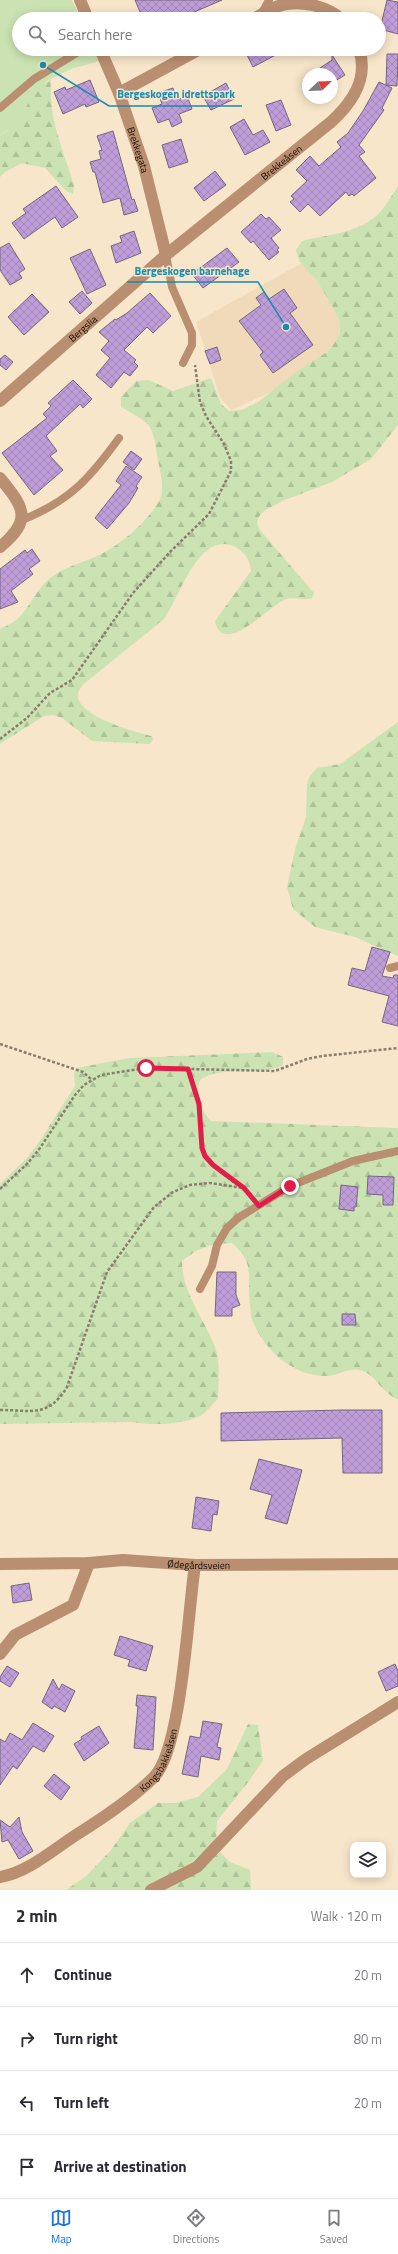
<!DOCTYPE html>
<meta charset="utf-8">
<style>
:root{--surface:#fff;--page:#f2f2f3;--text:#2b2b33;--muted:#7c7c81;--line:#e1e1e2;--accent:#1a73e8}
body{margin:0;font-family:"Titillium Web",sans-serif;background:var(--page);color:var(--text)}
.controls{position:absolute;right:12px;bottom:12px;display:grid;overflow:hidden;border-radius:8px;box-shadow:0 2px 10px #0003}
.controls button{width:36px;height:36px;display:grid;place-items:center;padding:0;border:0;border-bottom:1px solid var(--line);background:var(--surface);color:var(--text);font:20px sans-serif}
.compass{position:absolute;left:302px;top:68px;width:36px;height:36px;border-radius:50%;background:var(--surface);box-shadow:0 2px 10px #0003;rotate:67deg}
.stop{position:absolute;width:12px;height:12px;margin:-9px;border:3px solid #e11d48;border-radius:50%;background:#fff}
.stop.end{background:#e11d48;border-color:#fff;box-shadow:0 1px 4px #0008}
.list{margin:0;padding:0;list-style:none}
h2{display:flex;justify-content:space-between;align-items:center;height:52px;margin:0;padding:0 16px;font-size:17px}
h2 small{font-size:13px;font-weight:400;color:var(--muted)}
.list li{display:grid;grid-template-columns:26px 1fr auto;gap:12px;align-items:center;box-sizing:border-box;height:64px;padding:0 16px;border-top:1px solid var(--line)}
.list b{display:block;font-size:15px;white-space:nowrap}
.list em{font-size:13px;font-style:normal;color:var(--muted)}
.icon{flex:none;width:22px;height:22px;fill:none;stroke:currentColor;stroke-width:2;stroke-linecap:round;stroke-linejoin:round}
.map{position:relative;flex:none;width:398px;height:1890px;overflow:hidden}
.search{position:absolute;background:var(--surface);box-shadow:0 2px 10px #0003;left:12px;right:12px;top:12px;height:44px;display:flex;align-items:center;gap:10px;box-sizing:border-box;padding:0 14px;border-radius:22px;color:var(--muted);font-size:15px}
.sheet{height:308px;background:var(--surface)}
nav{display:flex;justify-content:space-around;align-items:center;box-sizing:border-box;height:56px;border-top:1px solid var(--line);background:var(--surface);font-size:11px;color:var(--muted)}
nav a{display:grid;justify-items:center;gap:2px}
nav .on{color:var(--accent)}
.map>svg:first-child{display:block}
.built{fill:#f0dab9}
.grass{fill:#cbe3b2}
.forest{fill:url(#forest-firs)}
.building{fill:url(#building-cross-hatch);stroke:#74667e}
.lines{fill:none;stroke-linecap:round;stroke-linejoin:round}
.path{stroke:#897d6b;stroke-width:2.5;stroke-dasharray:3 2;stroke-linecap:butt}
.lane{stroke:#ba8e70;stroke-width:8}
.street{stroke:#ba8e70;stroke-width:12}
.route{stroke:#e11d48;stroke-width:5}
.labels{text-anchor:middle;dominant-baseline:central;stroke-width:3;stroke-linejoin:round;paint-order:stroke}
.street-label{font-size:10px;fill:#120c04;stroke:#f8e6cb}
.leader{fill:none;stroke:#1a8bb0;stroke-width:1.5}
.callout-dot{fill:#1a8bb0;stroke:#f8e6cb;stroke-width:1.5}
.callout-label{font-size:11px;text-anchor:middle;font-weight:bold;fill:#1a8bb0;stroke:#f8e6cb;stroke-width:3;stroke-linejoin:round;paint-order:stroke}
</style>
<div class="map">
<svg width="398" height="1890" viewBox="0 0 398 1890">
<defs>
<pattern id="forest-firs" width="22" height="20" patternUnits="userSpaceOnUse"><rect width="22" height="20" fill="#cbe3b2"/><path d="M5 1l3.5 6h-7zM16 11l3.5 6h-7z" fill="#adc297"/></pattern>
<pattern id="building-cross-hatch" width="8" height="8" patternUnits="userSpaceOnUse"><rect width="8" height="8" fill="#bf9dd8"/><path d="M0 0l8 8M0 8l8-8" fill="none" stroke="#a386b8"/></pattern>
</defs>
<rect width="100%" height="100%" fill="#f8e6cb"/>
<path class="built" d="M311 258 366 349 231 410 220 397 196 322Z"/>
<path class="grass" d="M0 0H72L81 19H19V49H94L99 61 71 69 45 82 15 126 0 135Z"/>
<path class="forest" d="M51 80C48 117 63 150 74 185L73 194 66 191 45 168 22 163 5 172 0 177V135C28 123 25 90 51 80Z
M398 186V425L371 459 332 482 285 500 267 509 260 515 257 522 259 529 314 593 312 598C302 601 294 596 284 600 270 606 222 658 215 621L251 571C250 559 245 553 235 547 199 529 179 599 164 619L85 683C54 710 134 732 152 736L153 740 149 744 92 741 62 718 53 715 44 716 0 744V629C8 625 17 621 22 614 32 602 38 588 50 578 64 567 82 563 97 556 118 547 150 520 160 499 165 488 160 472 158 460 152 423 154 426 121 407V397L136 381 149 380 173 391 211 378 221 404 229 411 242 410 258 402 296 372 330 350 340 334V321L329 300 315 278 299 261 296 250 302 241C330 234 363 233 382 210 388 202 393 194 398 186Z
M398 722V956L355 937 315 927 293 909 287 887 295 849 306 817 307 785 309 777 317 768 340 764Z
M273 1052 283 1057V1065C258 1077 225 1065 201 1079 194 1090 202 1112 211 1121L398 1128V1399C382 1394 376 1374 360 1370 349 1367 338 1376 327 1376 294 1377 265 1351 253 1322 250 1317 251 1309 250 1304 246 1276 257 1265 232 1243 209 1244 200 1247 182 1261 182 1293 204 1318 215 1347 221 1362 218 1382 218 1399 212 1404 206 1413 200 1416 179 1426 151 1425 130 1422L0 1424V1184L26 1159 39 1142 75 1086 74 1073 77 1068 129 1058Z
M248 1724 258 1725 263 1760 249 1781 217 1821 216 1848 230 1862 250 1870 251 1890H66L86 1876 111 1850 130 1823 158 1803H175L198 1797 227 1769Z"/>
<path class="building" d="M135 0H222L178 19H143Z
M387 0 398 2V34L380 29Z
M244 49H287L253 67Z
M387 54H398L397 86 386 85Z
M332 55 345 75 332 83V74H311L332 60Z
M90 80 99 102 86 107 85 104 63 114 54 92 65 87 66 90Z
M379 82 392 88 382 108 384 110 359 145 365 152 359 156 376 178 354 196 352 194 349 196 346 192 320 216 308 204 300 212 290 202 294 199 291 196 307 181 296 170 310 156 319 166 341 147 337 142 348 133 363 111Z
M226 83 234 99 211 110 203 96Z
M173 88 177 100 187 96 192 109 179 114 182 122 172 127 169 119 158 123 152 108 162 104 158 93Z
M281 100 291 125 276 131 266 105Z
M244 119 253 135 263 130 270 142 245 155 230 127Z
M113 131 132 200 134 199 138 211 124 215 120 198 103 203 95 172H93L90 162 101 159 99 151 102 150 97 136Z
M181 139 188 162 169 168 162 145Z
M215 171 226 185 204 201 194 188Z
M56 186 78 217 62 228 55 217 24 239 12 223 26 213 23 209Z
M261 214 266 219 269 217 281 230 271 238 279 248 277 250 279 252 269 260 253 241 251 243 241 232Z
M134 231 141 253 116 263 111 246 122 242 120 236Z
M9 243 25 269 19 273 22 278 10 285 0 270V248Z
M227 248 239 262 203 288 192 274Z
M90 249 106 285 87 294 70 258Z
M284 289 297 308 290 313 313 345 273 373 260 355 263 352 239 321 261 305 256 298 264 292 269 299Z
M82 291 92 303 80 314 69 302Z
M150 293 171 316 153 333 147 327 124 350 136 360 134 362 138 366 130 376 124 372 111 388 96 375 110 358 101 350 109 341 99 332 115 319 116 320 127 313Z
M32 294 49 312 24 335 8 317Z
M217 347 221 360 210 364 205 351Z
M5 355 13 362 6 370 0 365V359Z
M73 380 92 399 83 408 80 404 46 436 57 451 50 456 63 470 34 495 2 453 47 418 43 414 51 406 48 403Z
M131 451 142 459 134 470 123 462Z
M126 466 142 477 136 486 138 488 129 503 107 529 95 518 121 485 116 481Z
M32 549 40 561 29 569 33 574 11 591 18 602 0 609V569L25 550 27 553Z
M372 947 390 952 382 976 393 978 394 975H398V1026L382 1022 389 996 348 985 352 968 365 971Z
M368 1176 394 1177 393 1205H383V1195L367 1194Z
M341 1185 358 1187 356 1207H354V1211L339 1209Z
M217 1272H236V1295L240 1305 232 1308V1316H215Z
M342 1314H355L356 1325H342Z
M342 1410H382V1473H343L342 1438 221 1441V1413Z
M259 1459 302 1470 287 1524 265 1518 272 1495 250 1489Z
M196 1497 219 1501 217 1515 213 1514 211 1531 192 1528Z
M29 1583 32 1600 13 1603 11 1586Z
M120 1636 153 1646 146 1671 128 1666 130 1660 114 1655Z
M395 1664 398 1671V1686L386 1691 378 1672Z
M7 1666 19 1673 10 1687 0 1681V1677Z
M53 1679 59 1690 62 1684 75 1691 65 1712 54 1706 52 1709 42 1702Z
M137 1695 156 1697 153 1750 134 1748 138 1706H136Z
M203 1721 222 1724 217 1747 221 1748 219 1760 201 1756 198 1777 182 1774 190 1736 200 1738Z
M33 1723 54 1736 44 1752 33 1746 17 1769 13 1766 0 1785V1739L5 1742 10 1733 22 1740Z
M99 1726 109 1743 84 1761 74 1744 82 1739 81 1737Z
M54 1774 70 1787 61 1800 44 1786Z
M19 1817 22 1832 33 1851 19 1859 8 1840 2 1842 0 1820 10 1827Z"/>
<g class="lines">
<path class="path" d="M0 739 27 718 50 693 72 680 133 593 170 552 209 514 231 471V461L224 444 206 416 200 402 195 365
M0 1044 83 1072 92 1080
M188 1069C192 1081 197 1092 199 1104 203 1120 197 1141 205 1155 214 1172 240 1183 252 1198
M0 1189 28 1163 40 1148 75 1095 84 1085 101 1075 146 1068 275 1071 307 1059 322 1056 398 1048
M0 1410C32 1410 48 1418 67 1387L107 1272 154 1207 173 1192 190 1185 210 1183 244 1188"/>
<path class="lane" d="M262 13 269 0
M0 108 34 79 83 49
M166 255 172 287 192 333V345L183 363
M22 520C70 501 90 478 119 438
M390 968 398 966
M200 1289 212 1266 217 1245 227 1228 238 1218 290 1186 353 1161 398 1151"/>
<g class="street">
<path d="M80 0 88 19"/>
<path d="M254 19C262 14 272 7 282 5 300 0 327 6 341 19"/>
<path id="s1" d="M100 49 119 93 144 166 166 255"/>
<path d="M119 93 200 49"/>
<path id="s2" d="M0 401 166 255 331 122C352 103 369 79 359 49"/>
<path d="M0 478C24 507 33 520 0 547"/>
<path id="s3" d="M0 1564 89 1563 123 1560 195 1565 398 1564"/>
<path d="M0 1654 15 1635 73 1605 89 1563"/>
<path id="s4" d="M0 1877C27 1873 54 1849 76 1835 103 1818 132 1799 154 1777 182 1748 188 1610 195 1565"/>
<path d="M151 1890 197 1867 283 1776 306 1759 398 1702"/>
</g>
</g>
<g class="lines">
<path class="route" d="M146 1068 188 1069 199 1104 202 1148 205 1156 213 1165 244 1188 259 1206 290 1186"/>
</g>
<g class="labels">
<g class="street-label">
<text stroke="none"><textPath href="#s1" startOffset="108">Brekkegata</textPath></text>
<text stroke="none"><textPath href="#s2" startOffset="369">Brekkeåsen</textPath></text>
<text stroke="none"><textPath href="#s2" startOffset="110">Bergslia</textPath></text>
<text stroke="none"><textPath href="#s3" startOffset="199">Ødegårdsveien</textPath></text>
<text stroke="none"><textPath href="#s4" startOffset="202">Kongsbakkeåsen</textPath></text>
</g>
</g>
<path class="leader" d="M43 65L109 106H242M286 327L258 282H127"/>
<g class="callout-dot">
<circle cx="43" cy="65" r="4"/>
<circle cx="286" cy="327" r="4"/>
</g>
<g class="callout-label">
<text x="176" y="98">Bergeskogen idrettspark</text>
<text x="192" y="275">Bergeskogen barnehage</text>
</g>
</svg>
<div class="controls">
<button><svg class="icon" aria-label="layers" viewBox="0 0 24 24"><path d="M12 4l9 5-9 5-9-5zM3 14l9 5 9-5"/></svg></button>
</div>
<svg class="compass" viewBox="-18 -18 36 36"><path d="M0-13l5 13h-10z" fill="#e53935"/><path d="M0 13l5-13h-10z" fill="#7c7c81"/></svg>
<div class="stop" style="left:146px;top:1068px"></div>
<div class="stop end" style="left:290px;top:1186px"></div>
<div class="search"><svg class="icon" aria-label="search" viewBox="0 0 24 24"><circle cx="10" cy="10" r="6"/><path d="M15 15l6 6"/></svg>Search here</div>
</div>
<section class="sheet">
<h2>2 min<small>Walk · 120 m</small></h2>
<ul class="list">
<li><svg class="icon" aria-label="ahead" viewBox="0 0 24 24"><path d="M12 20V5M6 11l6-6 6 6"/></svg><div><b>Continue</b></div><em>20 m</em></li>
<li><svg class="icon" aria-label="right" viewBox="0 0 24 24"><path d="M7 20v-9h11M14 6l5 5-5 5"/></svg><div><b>Turn right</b></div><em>80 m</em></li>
<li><svg class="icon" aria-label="left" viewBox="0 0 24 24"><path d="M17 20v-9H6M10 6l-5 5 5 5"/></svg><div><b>Turn left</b></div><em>20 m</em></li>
<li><svg class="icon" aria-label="arrive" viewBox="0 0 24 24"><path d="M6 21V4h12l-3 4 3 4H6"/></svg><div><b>Arrive at destination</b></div></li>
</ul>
</section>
<nav>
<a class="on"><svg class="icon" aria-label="map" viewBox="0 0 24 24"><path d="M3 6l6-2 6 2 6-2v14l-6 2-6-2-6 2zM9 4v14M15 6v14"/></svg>Map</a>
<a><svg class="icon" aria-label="directions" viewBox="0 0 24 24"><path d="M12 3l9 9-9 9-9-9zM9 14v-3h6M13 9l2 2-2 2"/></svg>Directions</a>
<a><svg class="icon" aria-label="saved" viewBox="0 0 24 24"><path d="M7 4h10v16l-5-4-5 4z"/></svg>Saved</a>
</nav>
